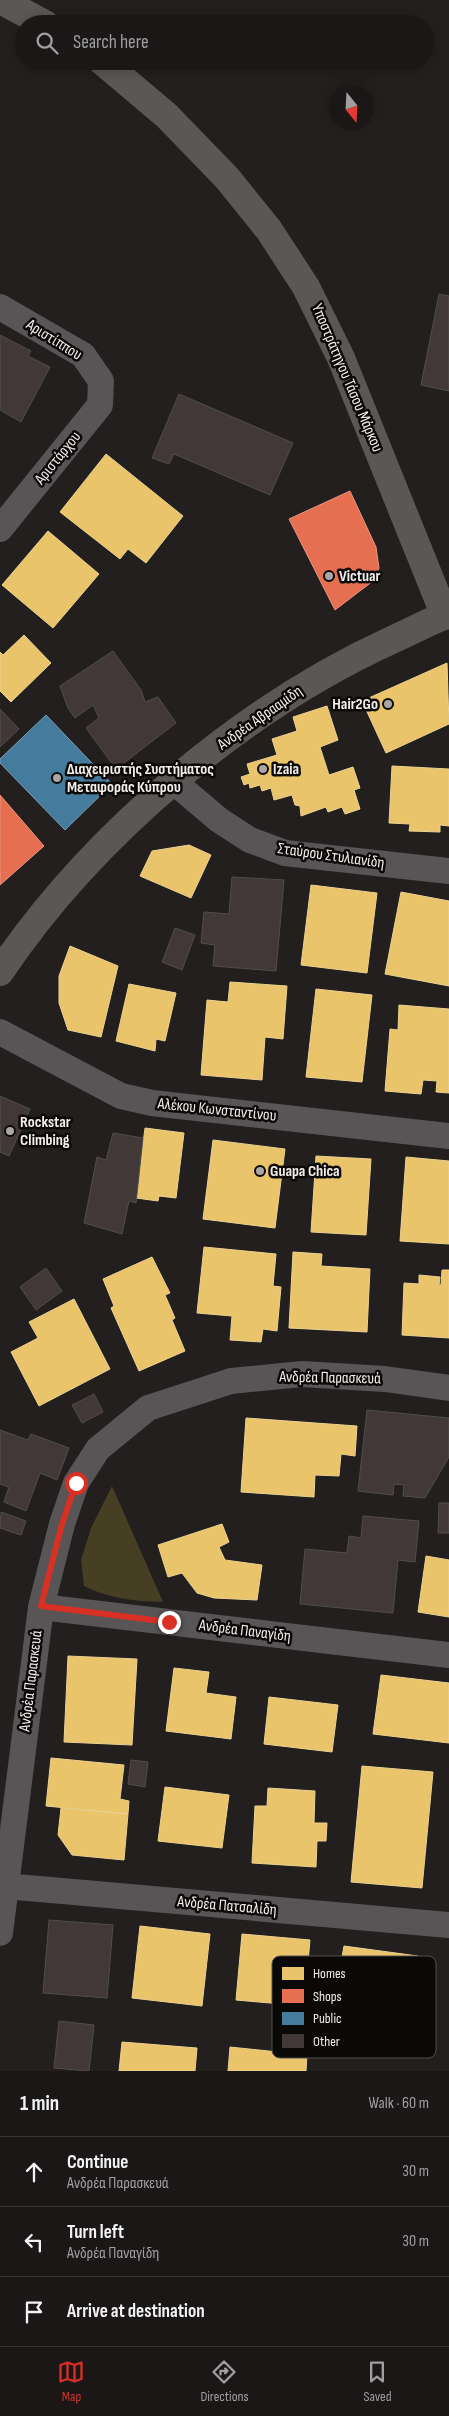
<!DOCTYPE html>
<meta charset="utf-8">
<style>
:root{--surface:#1a1716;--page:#23201f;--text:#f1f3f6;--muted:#9f9fa1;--line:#383635;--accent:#d93025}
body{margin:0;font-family:"Sofia Sans Condensed",sans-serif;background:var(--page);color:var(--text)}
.compass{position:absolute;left:329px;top:85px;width:45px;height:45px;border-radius:50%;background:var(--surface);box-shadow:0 2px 12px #0003;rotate:162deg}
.stop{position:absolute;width:15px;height:15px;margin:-11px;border:4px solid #d93025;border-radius:50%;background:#fff}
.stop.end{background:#d93025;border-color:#fff;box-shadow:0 1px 5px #0008}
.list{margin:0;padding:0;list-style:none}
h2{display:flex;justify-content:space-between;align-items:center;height:65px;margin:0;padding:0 20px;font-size:21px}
h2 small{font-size:16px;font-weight:400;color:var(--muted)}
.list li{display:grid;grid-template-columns:32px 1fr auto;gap:15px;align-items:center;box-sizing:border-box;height:70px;padding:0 20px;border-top:1px solid var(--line)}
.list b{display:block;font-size:19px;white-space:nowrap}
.list p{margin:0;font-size:16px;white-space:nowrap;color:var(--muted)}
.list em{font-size:16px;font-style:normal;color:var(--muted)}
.icon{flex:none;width:28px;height:28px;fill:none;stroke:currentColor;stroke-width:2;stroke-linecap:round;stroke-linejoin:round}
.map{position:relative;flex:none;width:449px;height:2071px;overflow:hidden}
.search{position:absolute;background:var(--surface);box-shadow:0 2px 12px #0003;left:15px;right:15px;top:15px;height:55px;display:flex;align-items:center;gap:12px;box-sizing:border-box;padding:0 18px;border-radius:28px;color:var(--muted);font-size:19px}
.sheet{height:275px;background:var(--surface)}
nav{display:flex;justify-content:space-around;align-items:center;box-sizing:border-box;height:70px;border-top:1px solid var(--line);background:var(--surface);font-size:14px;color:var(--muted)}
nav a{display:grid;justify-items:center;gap:2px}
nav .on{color:var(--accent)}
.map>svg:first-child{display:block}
.green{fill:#473f24}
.homes{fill:#e9c46a;stroke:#ecd191}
.shops{fill:#e76f51;stroke:#ea9580}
.public{fill:#457b9d;stroke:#799eb5}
.building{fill:#423838;stroke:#504e4d}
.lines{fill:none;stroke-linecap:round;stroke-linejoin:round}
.minor{stroke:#575555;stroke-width:26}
.secondary{stroke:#595857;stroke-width:28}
.route{stroke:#d93025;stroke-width:6}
.poi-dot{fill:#a9a6a5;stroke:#0b0908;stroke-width:2}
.labels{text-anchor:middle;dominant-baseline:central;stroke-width:5;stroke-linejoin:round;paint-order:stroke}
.street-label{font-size:16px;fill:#f2eeed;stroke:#0b0908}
.poi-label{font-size:16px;font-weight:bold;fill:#f2eeed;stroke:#0b0908;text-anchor:start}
.key{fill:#0b0908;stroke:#504e4d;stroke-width:1}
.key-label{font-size:14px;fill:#f2eeed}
</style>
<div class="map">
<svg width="449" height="2071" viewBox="0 0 449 2071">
<rect width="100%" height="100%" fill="#221f1e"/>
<path class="green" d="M112 1486 163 1602C133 1601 111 1599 84 1586L81 1560 91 1528Z"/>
<path class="homes" d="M106 454 183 516 146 563 128 549 120 559 60 512Z
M48 531 99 574 53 628 2 585Z
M24 635 51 663 11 702 0 691V652L3 655Z
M447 663 449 724 386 753 362 701Z
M327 706 338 740 320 747 329 775 353 767 360 788 354 790 360 809 345 814 342 807 328 812 326 807 301 816 300 806 295 805 292 795 274 800 271 788 262 791 260 785 250 788 249 783 244 785 241 777 250 774 247 764 277 755 272 739 297 731 293 717Z
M392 766 449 769V826L440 825V832L409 831 410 824 389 823Z
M189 845 211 855 191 898 140 876 152 851Z
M311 885 377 893 367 973 301 965Z
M401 892 449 901V986L385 974Z
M70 946 118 966 101 1037 68 1030 59 1003V976Z
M230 982 287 986 283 1039 265 1037 262 1080 201 1075 207 1000 228 1002Z
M129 984 176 993 165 1041 156 1039 155 1051 116 1041Z
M316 989 372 995 362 1082 306 1077Z
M399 1005 449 1009V1093L436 1092 437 1081 423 1080 421 1094 385 1091 390 1029 398 1030Z
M145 1128 184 1133 176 1198 159 1196 158 1201 136 1198Z
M213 1140 285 1149 275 1228 203 1219Z
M316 1156 371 1159 366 1235 311 1232Z
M406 1157 449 1161V1244L400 1241Z
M204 1247 276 1254 273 1286 281 1287 277 1331 263 1329 261 1342 230 1340 232 1316 197 1313Z
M293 1252 322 1254 321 1266 370 1269 367 1332 289 1328Z
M152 1257 170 1293 165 1295 175 1318 172 1320 185 1351 139 1371 111 1308 114 1306 103 1279Z
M442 1270H449V1338L402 1335 404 1283 419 1284V1275L440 1277 439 1285H441Z
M74 1299 110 1369 39 1406 11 1352 38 1338 29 1322Z
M246 1418 357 1426 355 1456 341 1454 339 1476 315 1475 314 1497 241 1492Z
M222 1524 229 1542 219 1547 225 1560 262 1565 257 1600 214 1598 197 1593 182 1573 168 1577 158 1545Z
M426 1556 449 1560V1617L418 1612Z
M68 1656 137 1659 132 1745 64 1742Z
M174 1668 209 1672 206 1693 236 1697 231 1739 166 1731Z
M381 1675 449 1683V1743L373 1734Z
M269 1697 338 1705 332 1752 264 1744Z
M51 1758 124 1765 120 1799 129 1801 128 1814 46 1806Z
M362 1766 433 1772 422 1888 351 1882Z
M165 1787 229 1795 222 1848 158 1841Z
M268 1788 315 1791 314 1823H327L326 1841H317L316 1867 252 1863 255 1806H267Z
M61 1808 128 1814 124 1860 72 1855 58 1835Z
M140 1926 210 1934 202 2006 132 1998Z
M242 1934 310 1940 304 2006 236 2000Z
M344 1946 418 1956 408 2023 387 2020 386 2024 370 2022 369 2029 330 2023Z
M122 2042 197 2048 195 2071H119Z
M230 2047 307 2055 306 2071H228Z"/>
<path class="shops" d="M350 491 376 547 379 568 373 581 335 610 289 519Z
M0 795 44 846 0 885Z"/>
<path class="public" d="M46 715 112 784 65 830 0 763V759Z"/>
<path class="building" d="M439 294 449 296V391L421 385Z
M0 335 31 351 28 356 50 367 21 422 0 410Z
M179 394 293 443 270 495 174 454 169 464 152 458Z
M113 651 141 690 145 702 158 697 176 723 116 769 86 728 99 718 93 705 75 718 68 708 60 686Z
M0 709 19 729 0 747Z
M232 877 284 880 276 971 213 966 215 945 201 943 204 912 229 914Z
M175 928 195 935 182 970 162 962Z
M0 1096 30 1109 9 1156 0 1152Z
M113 1133 143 1138 136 1203 129 1201 122 1234 84 1223 97 1157 106 1160Z
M46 1268 62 1291 36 1310 20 1287Z
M94 1394 103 1412 82 1423 72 1405Z
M367 1410 449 1418V1457L425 1498 403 1496 404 1485 394 1484 393 1495 358 1491Z
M0 1430 28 1440 31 1434 69 1448 57 1480 40 1473 26 1511 4 1502 9 1487 0 1484Z
M439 1503H449V1533H438Z
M1 1512 26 1521 21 1535 0 1528Z
M363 1516 419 1521 415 1562 398 1560 393 1613 300 1604 305 1549 347 1553 349 1536 361 1538Z
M131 1760 148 1762 145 1787 128 1784Z
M49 1920 113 1925 107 1998 43 1993Z
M59 2021 94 2025 89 2071 54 2068Z"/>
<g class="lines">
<path class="minor" d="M0 307 83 355 101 381 100 405 0 529
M173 781 219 820 250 840 285 853 449 871
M0 1032 121 1096 152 1103 449 1136
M41 1607 449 1655
M5 1886 449 1925
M0 1933 41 1607 62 1524 76 1483 98 1449 148 1408 231 1381 302 1374 385 1379 449 1388"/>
<path class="secondary" d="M0 0 45 24
M102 61 167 116 227 178 269 230 306 287 341 358 445 616
M0 972C92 835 244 707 394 639 412 631 430 621 449 614"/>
</g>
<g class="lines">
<path class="route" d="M76 1483 62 1524 41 1606 169 1622"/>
</g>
<g class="poi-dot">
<circle cx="329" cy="576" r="5"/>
<circle cx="388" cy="704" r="5"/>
<circle cx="263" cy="769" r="5"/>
<circle cx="57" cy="778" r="5"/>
<circle cx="10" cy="1131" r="5"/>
<circle cx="260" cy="1171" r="5"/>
</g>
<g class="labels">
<g class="street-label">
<text transform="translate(54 340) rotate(32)">Αριστίππου</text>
<text transform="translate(347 378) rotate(67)">Υποστράτηγου Τάσου Μάρκου</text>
<text transform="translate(58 458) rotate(-51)">Αριστάρχου</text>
<text transform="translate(260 718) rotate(-35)">Ανδρέα Αβρααμίδη</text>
<text transform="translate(331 856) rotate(8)">Σταύρου Στυλιανίδη</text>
<text transform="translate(217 1110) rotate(6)">Αλέκου Κωνσταντίνου</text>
<text transform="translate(330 1378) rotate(1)">Ανδρέα Παρασκευά</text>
<text transform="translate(245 1631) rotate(7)">Ανδρέα Παναγίδη</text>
<text transform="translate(31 1681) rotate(-83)">Ανδρέα Παρασκευά</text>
<text transform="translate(227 1906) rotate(5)">Ανδρέα Πατσαλίδη</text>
</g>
<g class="poi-label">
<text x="339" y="576">Victuar</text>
<text x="378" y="704" text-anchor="end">Hair2Go</text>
<text x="67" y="769">Διαχειριστής Συστήματος<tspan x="67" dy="18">Μεταφοράς Κύπρου</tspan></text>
<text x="273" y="769">Izaia</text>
<text x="20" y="1122">Rockstar<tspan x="20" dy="18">Climbing</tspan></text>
<text x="270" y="1171">Guapa Chica</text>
</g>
</g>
<rect x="272" y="1956" width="164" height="102" rx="8" class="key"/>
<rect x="282" y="1967" width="22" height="13" fill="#e9c46a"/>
<rect x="282" y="1989" width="22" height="14" fill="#e76f51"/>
<rect x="282" y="2012" width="22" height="13" fill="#457b9d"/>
<rect x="282" y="2034" width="22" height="14" fill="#423838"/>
<g class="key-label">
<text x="313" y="1978">Homes</text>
<text x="313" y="2001">Shops</text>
<text x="313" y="2023">Public</text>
<text x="313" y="2046">Other</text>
</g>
</svg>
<svg class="compass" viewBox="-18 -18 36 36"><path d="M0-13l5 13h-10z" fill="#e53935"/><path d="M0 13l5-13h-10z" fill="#9f9fa1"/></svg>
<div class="stop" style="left:76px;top:1483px"></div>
<div class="stop end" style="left:169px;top:1622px"></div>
<div class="search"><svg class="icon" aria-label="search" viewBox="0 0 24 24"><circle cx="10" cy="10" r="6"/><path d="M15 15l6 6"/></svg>Search here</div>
</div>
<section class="sheet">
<h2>1 min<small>Walk · 60 m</small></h2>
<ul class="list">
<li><svg class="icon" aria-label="ahead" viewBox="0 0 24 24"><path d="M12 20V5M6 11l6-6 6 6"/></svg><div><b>Continue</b><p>Ανδρέα Παρασκευά</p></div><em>30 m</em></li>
<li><svg class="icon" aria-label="left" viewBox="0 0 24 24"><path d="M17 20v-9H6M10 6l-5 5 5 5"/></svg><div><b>Turn left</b><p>Ανδρέα Παναγίδη</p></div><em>30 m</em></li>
<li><svg class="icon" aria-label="arrive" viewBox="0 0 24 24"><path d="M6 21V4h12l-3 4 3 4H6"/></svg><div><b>Arrive at destination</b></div></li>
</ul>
</section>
<nav>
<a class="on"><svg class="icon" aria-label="map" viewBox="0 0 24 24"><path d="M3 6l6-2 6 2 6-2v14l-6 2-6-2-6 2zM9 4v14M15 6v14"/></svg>Map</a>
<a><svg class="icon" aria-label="directions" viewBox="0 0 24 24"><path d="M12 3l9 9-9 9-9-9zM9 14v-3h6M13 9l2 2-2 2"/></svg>Directions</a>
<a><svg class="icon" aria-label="saved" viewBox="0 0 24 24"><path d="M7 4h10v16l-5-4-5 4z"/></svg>Saved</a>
</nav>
